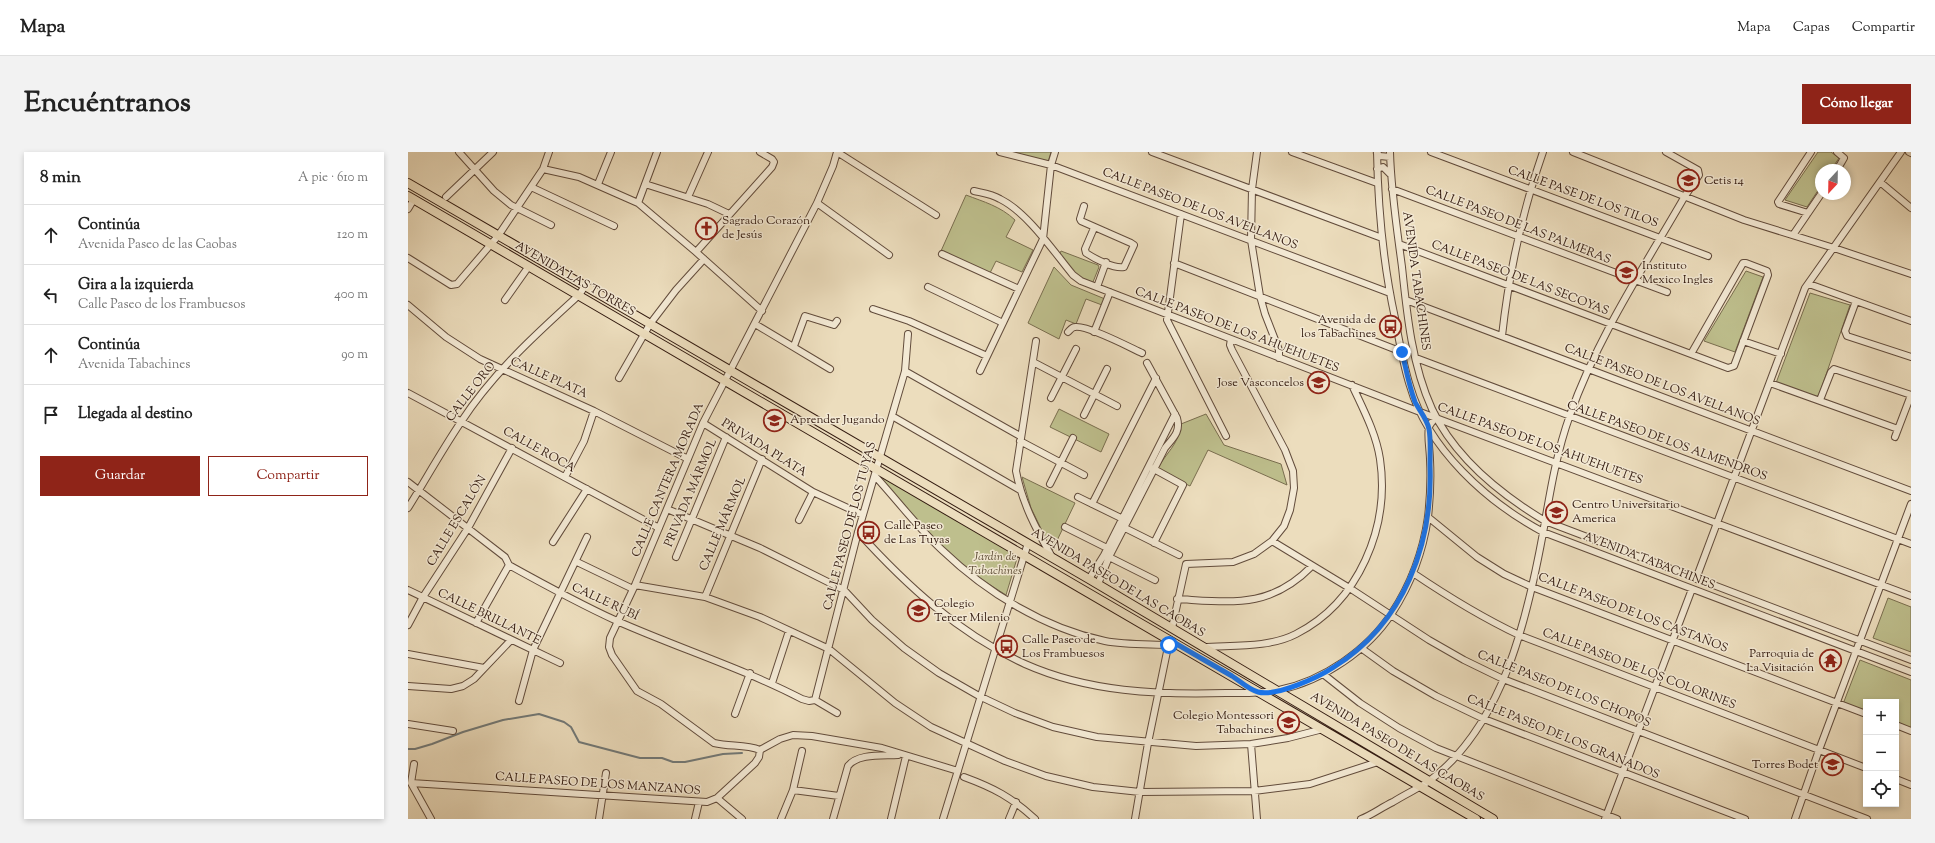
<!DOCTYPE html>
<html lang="es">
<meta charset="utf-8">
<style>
:root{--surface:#fff;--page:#f2f2f2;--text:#222;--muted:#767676;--line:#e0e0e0;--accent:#8f2418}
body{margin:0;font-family:"Sorts Mill Goudy",serif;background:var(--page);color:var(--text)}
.controls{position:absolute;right:12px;bottom:12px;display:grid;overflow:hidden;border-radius:0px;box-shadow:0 2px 6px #0003}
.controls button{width:36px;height:36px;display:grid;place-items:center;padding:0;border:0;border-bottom:1px solid var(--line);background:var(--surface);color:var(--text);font:20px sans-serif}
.compass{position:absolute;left:1407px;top:12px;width:36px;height:36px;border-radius:50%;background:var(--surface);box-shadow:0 2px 6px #0003;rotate:202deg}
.stop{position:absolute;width:12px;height:12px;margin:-9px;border:3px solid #1a73e8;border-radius:50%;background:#fff}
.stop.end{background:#1a73e8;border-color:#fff;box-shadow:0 1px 4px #0008}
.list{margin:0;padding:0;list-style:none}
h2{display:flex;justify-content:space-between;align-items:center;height:52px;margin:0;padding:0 16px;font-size:17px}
h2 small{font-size:13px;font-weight:400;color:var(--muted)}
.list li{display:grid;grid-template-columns:26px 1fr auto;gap:12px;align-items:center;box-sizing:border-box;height:60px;padding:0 16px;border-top:1px solid var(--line)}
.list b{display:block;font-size:15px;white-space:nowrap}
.list p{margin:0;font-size:13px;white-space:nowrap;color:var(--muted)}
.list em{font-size:13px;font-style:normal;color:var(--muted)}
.actions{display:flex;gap:8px;padding:12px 16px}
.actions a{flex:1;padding:9px 0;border:1px solid var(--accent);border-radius:0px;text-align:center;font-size:14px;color:var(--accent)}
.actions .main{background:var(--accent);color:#fff}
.icon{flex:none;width:22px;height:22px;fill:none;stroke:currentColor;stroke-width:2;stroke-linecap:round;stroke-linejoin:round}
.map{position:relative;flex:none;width:1503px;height:667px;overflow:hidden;border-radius:0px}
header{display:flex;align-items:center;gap:24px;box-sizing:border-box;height:56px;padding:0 20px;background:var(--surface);border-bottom:1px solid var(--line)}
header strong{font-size:19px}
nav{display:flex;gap:22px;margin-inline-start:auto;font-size:14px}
.intro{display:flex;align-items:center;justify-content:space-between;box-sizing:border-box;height:96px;padding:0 24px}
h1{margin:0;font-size:28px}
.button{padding:10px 18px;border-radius:0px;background:var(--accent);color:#fff;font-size:14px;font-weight:700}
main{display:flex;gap:24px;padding:0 24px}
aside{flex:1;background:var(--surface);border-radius:0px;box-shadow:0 2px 6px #0003}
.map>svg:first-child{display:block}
.green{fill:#bebf8d;stroke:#796e4f}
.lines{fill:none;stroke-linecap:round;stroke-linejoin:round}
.stream{stroke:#737a78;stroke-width:2}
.minor-casing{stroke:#624c3c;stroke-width:8}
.major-casing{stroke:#341c11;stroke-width:10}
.minor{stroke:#f3e9d4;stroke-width:6}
.major{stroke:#ecddbd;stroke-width:8}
.route{stroke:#1a73e8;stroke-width:5}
.labels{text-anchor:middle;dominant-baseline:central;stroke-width:3;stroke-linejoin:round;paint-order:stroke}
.poi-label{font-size:12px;fill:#341c11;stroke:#f3e9d4;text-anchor:start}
.street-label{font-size:12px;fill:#341c11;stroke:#f3e9d4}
.park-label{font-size:12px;font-style:italic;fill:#5d4d36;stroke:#f3e9d4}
</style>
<header>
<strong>Mapa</strong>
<nav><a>Mapa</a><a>Capas</a><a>Compartir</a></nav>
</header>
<div class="intro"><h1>Encuéntranos</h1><a class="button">Cómo llegar</a></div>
<main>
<aside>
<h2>8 min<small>A pie · 610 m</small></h2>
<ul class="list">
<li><svg class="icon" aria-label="ahead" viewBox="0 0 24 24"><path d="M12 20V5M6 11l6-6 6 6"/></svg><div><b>Continúa</b><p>Avenida Paseo de las Caobas</p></div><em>120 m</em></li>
<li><svg class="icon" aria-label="left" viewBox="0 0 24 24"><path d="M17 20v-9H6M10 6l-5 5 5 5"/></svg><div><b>Gira a la izquierda</b><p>Calle Paseo de los Frambuesos</p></div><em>400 m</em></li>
<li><svg class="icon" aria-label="ahead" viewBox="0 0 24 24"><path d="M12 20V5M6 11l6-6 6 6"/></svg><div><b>Continúa</b><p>Avenida Tabachines</p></div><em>90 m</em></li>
<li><svg class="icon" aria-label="arrive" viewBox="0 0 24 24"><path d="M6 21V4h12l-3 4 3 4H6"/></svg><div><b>Llegada al destino</b></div></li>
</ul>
<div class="actions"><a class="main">Guardar</a><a>Compartir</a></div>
</aside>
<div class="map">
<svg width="1503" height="667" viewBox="0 0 1503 667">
<rect width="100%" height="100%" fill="#ecddbd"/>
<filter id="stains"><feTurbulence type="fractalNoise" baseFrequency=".005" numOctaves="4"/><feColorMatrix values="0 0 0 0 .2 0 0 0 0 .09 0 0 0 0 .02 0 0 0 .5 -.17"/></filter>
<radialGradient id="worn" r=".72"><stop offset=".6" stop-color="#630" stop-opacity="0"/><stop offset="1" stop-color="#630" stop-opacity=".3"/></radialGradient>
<path class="green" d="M600 0H643L640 10Z
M1410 0H1423L1431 6 1423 18H1413V34L1399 55 1377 48Z
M558 43C576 50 592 54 607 68L598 85 625 98 614 120 588 109 582 121 533 99Z
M653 99 690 113 691 115 685 130 683 131 670 125 651 103Z
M646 115 663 133 697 147 694 153 678 147 668 172 658 168 651 187 620 171Z
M1338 119 1355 125 1327 200 1296 189Z
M1402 141 1442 153 1410 246 1368 231Z
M651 257 701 282 693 300 642 275Z
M798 262 816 293 873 312 879 333 800 298 782 334 749 318C758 300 771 293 773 272Z
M474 323 610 403 598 443 568 424 535 396 473 328Z
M614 325 667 351 644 399 623 356Z
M1480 446 1503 455V500L1465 486Z
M1452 508 1503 528V578L1488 572V550H1458V561L1435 552Z"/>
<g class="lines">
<path class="stream" d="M0 597H7L24 592 55 580 95 568 131 562 156 570 163 575 171 590 232 606H254L265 610H277L315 602 334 601"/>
<defs>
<path id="minor" d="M51 0 86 39 103 53 143 73
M429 0 528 63
M592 0 643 13 982 141
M744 0 974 86
M849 0 844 37 843 88 852 144 857 162 871 198V206
M884 0 969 31
M969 0C970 56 975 111 987 166 991 188 995 212 1002 234 1020 297 1079 350 1135 380L1503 520
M982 0C983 39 989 77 994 115 999 163 1004 213 1024 257 1047 306 1092 342 1137 369L1503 508
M1023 0 1300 104
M1165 0 1336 68 1426 96 1503 122
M1501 0 1503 1
M969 1 972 4 982 5
M135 17 171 25 230 51 288 100 354 159
M969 17 975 15 983 23
M1429 18 1436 6 1429 0
M1472 30 1503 56
M190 32 203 0
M237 32 300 52 321 62
M123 35 206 74
M984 37 1259 140
M566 39C575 41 584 42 592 47 619 60 646 100 665 123L673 129 1012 260 1503 444
M38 45 85 0
M280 45 300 0
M230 51 249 0
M409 51 481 103
M676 54 672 67 673 69 723 91 726 93 716 115C706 117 687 107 678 101L677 97 686 76
M0 57 6 47
M1400 61 1371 52 1370 50 1403 0
M773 62 759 168 818 284
M1385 83 1413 42
M991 92 1320 216 1326 214 1360 123 1359 119 1338 111H1335L1283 202
M288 100 364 15 366 10 364 7 352 0
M534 102 611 137
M0 106 43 133 49 132 90 84 135 17 141 0
M766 111 994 200
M1401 132 1503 169
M520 135 595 171
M689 135 698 110
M97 148 121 114
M998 148 1503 339
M1448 149 1437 179 1439 184 1503 205
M0 153 38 185 72 207 186 259 280 307
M465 157 501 169 579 204
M347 172 422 217
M660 180C662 178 664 175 667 175 679 173 721 195 734 201
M686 180 702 140
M1094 184C1101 120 1114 60 1135 0
M628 189 608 319C614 351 628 377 644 405
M1335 189 1373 202
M386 194 397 164 426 173 429 169
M1008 206 1503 392
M625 210 709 254
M497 219 612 284
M572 219 635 87 643 13 647 0
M211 226 242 172 268 138 296 107
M1362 231 1490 277
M0 241 251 376
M643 246 668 197
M1412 248 1423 220 1426 217 1503 243
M676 263 699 217
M484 264 612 338
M295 271 405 340 455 363
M1487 285 1503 243
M612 289 676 323
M744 316 775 333 746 391
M467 324C489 348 510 376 534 398 579 441 636 476 697 489 717 493 740 492 761 493
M157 325 176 289 186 259
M0 330 97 405 101 413C137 433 172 452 209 469 270 496 334 516 394 547L401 549 407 548
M642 332 665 286
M670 345 717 368
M684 352 748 226
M0 356C18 327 34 298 53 270 85 221 128 182 171 143L177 134
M259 357 352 396 436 438 464 468 496 496 531 521 571 544 607 561 645 575 689 585 788 594 843 592 880 586 915 577
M1020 365 1069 405 1096 422 1124 435 1458 562
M391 368 405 340
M713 374 771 403
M657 375 701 397
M450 380C498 433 551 482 617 512 680 540 750 543 818 541 836 541 854 542 871 538 915 529 960 498 984 461 1003 432 1015 400 1020 365 1022 347 1023 327 1022 308 1022 298 1019 284 1021 275 1022 272 1026 268 1028 265
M864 389 943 437 1021 488 1056 508 1095 527 1459 667
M145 390 179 337
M699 404 747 428
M268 405 318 285
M169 410 225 437
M1005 421C1039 444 1073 465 1111 483L1458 616
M681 427 696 403 767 262
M1288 427 1397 136 1493 0
M690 432 701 405 757 296C765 286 773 280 769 266L739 211
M227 433 297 445 352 465 421 497 487 551 523 575 597 609 638 624 685 635 732 640 846 639 902 632 970 610
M0 438 152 511
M297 445 354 307
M769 447C824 450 862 457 904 414
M68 471 101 413
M0 473 15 445 60 376 104 296
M764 476 778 412 825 410 846 402 864 389 876 374 882 358 886 336 885 319 877 298 824 198 822 193 823 187
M795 495C825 493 861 496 888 482 951 450 982 375 972 307 968 281 955 257 944 233
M953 496 985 519 1028 544 1076 567 1337 667
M0 502 76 516
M915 522 952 551 991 576 1028 596 1209 667
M364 531 381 479
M0 534 43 537 55 534 66 527 103 488
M407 548 450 380 497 219 500 182
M407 548 429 561
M111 549 125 498 179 385
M327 562 342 521
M0 572 45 579
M1488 573 1503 579
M843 592 849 667
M352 598C337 592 322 595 306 591L253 552 229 539 204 503 201 495 202 486 227 433 295 271 409 51 425 14 429 0
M352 598 372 587 385 583 404 584 474 596 550 619
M6 612 3 631 23 667
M556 625C586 636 603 645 627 667
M1488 627 1503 633
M3 631 299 650 309 646 347 611 351 605 352 598
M385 638 431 644
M309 646 334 667
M191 667 198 621
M287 667 291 650
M373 667 385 638 394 599
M425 667 440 614C450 601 475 604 490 603
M483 667 498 604
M535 667 620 391
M601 667 608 650
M727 667 740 591 761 490
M953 667C964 663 974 655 985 650 996 643 1009 637 1020 630 1095 574 1119 468 1135 381 1142 341 1148 302 1162 263 1189 186 1236 115 1277 44L1291 23 1290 18 1258 0
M1197 667 1284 437
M1387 667 1411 598 1503 352"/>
<path id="major" d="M0 31 681 427 1085 667
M0 44 1068 667"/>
</defs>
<use href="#minor" class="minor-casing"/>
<use href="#major" class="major-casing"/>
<use href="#minor" class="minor"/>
<use href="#major" class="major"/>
</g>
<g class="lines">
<path class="route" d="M761 493 762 488C782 500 803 512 824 524 832 529 841 538 850 540 868 545 911 525 926 515 996 471 1025 393 1022 313 1022 301 1023 288 1021 277 1019 267 1011 258 1007 250 1001 234 998 217 994 200"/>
</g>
<defs>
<symbol id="university-ring" viewBox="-11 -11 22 22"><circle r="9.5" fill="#f3e9d4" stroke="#8f2418" stroke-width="1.5"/><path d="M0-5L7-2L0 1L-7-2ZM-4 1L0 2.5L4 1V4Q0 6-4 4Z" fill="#8f2418"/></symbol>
<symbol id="church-ring" viewBox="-11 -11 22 22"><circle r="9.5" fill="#f3e9d4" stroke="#8f2418" stroke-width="1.5"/><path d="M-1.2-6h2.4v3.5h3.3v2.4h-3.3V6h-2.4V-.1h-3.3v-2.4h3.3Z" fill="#8f2418"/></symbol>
<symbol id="school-ring" viewBox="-11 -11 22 22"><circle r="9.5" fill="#f3e9d4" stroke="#8f2418" stroke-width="1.5"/><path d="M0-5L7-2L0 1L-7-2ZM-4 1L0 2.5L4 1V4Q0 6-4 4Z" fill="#8f2418"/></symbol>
<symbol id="bus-ring" viewBox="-11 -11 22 22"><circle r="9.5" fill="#f3e9d4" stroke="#8f2418" stroke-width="1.5"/><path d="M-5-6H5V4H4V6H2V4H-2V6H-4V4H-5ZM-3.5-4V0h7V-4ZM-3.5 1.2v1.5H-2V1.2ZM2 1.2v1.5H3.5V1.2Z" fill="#8f2418"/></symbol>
<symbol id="temple-ring" viewBox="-11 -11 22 22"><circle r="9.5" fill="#f3e9d4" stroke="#8f2418" stroke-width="1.5"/><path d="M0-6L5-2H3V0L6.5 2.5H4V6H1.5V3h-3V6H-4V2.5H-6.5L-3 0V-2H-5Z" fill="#8f2418"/></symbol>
</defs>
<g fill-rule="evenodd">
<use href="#university-ring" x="1268" y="16" width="25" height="25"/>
<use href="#church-ring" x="286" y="64" width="25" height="25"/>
<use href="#school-ring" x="1206" y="108" width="25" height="25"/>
<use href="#bus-ring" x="970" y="162" width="25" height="25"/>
<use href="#school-ring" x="898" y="218" width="25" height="25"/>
<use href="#school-ring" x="354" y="256" width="25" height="25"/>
<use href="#university-ring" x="1136" y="348" width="25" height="25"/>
<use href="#bus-ring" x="448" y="368" width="25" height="25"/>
<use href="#school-ring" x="498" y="446" width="25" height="25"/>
<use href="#bus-ring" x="586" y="482" width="25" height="25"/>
<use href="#temple-ring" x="1410" y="496" width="25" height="25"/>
<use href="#school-ring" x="868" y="558" width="25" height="25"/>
<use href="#school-ring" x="1412" y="600" width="25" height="25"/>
</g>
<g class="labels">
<g class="poi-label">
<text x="1296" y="29">Cetis 14</text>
<text x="314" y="69">Sagrado Corazón<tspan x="314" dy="14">de Jesús</tspan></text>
<text x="1234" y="114">Instituto<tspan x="1234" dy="14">Mexico Ingles</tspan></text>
<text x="968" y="168" text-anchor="end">Avenida de<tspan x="968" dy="14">los Tabachines</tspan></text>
<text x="896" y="231" text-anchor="end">Jose Vasconcelos</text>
<text x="382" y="268">Aprender Jugando</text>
<text x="1164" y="353">Centro Universitario<tspan x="1164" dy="14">America</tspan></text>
<text x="476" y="374">Calle Paseo<tspan x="476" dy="14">de Las Tuyas</tspan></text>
<text x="526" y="452">Colegio<tspan x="526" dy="14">Tercer Milenio</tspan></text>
<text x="614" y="488">Calle Paseo de<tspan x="614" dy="14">Los Frambuesos</tspan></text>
<text x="1406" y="502" text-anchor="end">Parroquia de<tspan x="1406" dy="14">La Visitación</tspan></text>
<text x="866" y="564" text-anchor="end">Colegio Montessori<tspan x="866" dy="14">Tabachines</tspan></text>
<text x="1410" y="613" text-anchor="end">Torres Bodet</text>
</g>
<g class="street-label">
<text transform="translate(1175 45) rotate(20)">CALLE PASE DE LOS TILOS</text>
<text transform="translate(792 57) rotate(21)">CALLE PASEO DE LOS AVELLANOS</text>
<text transform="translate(1110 73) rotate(21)">CALLE PASEO DE LAS PALMERAS</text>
<text transform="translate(1112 126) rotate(21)">CALLE PASEO DE LAS SECOYAS</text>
<text transform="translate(167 127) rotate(30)">AVENIDA LAS TORRES</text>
<text transform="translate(1008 129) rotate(82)">AVENIDA TABACHINES</text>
<text transform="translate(829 178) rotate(21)">CALLE PASEO DE LOS AHUEHUETES</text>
<text transform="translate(141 226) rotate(24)">CALLE PLATA</text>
<text transform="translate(1254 233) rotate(21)">CALLE PASEO DE LOS AVELLANOS</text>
<text transform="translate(63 240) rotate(-52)">CALLE ORO</text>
<text transform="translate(1259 289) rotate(20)">CALLE PASEO DE LOS ALMENDROS</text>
<text transform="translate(1132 292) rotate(20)">CALLE PASEO DE LOS AHUEHUETES</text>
<text transform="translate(356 296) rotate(32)">PRIVADA PLATA</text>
<text transform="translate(131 298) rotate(29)">CALLE ROCA</text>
<text transform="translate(260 328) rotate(-67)">CALLE CANTERA MORADA</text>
<text transform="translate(283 341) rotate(-67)">PRIVADA MÁRMOL</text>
<text transform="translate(49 369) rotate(-59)">CALLE ESCALÓN</text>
<text transform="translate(315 372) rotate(-67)">CALLE MÁRMOL</text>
<text transform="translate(442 374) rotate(-75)">CALLE PASEO DE LOS TUYAS</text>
<text transform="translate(1241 409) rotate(21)">AVENIDA TABACHINES</text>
<text transform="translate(710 431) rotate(31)">AVENIDA PASEO DE LAS CAOBAS</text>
<text transform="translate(197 450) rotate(25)">CALLE RUBÍ</text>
<text transform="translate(1225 461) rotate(21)">CALLE PASEO DE LOS CASTAÑOS</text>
<text transform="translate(81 465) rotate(26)">CALLE BRILLANTE</text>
<text transform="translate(1231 517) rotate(21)">CALLE PASEO DE LOS COLORINES</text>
<text transform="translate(1156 537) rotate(22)">CALLE PASEO DE LOS CHOPOS</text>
<text transform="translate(1155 585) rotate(22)">CALLE PASEO DE LOS GRANADOS</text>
<text transform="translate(989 595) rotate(31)">AVENIDA PASEO DE LAS CAOBAS</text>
<text transform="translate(190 632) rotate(4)">CALLE PASEO DE LOS MANZANOS</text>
</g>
<g class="park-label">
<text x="587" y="405">Jardín de<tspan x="587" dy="14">Tabachines</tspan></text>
</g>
</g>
<rect width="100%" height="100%" filter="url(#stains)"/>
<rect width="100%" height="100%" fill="url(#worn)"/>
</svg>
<div class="controls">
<button>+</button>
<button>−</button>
<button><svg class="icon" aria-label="locate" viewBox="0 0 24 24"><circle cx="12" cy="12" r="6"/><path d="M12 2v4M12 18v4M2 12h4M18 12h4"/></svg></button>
</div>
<svg class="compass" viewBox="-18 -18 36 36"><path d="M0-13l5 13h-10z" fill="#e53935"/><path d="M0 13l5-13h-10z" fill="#767676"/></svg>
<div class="stop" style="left:761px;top:493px"></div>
<div class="stop end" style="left:994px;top:200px"></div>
</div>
</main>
